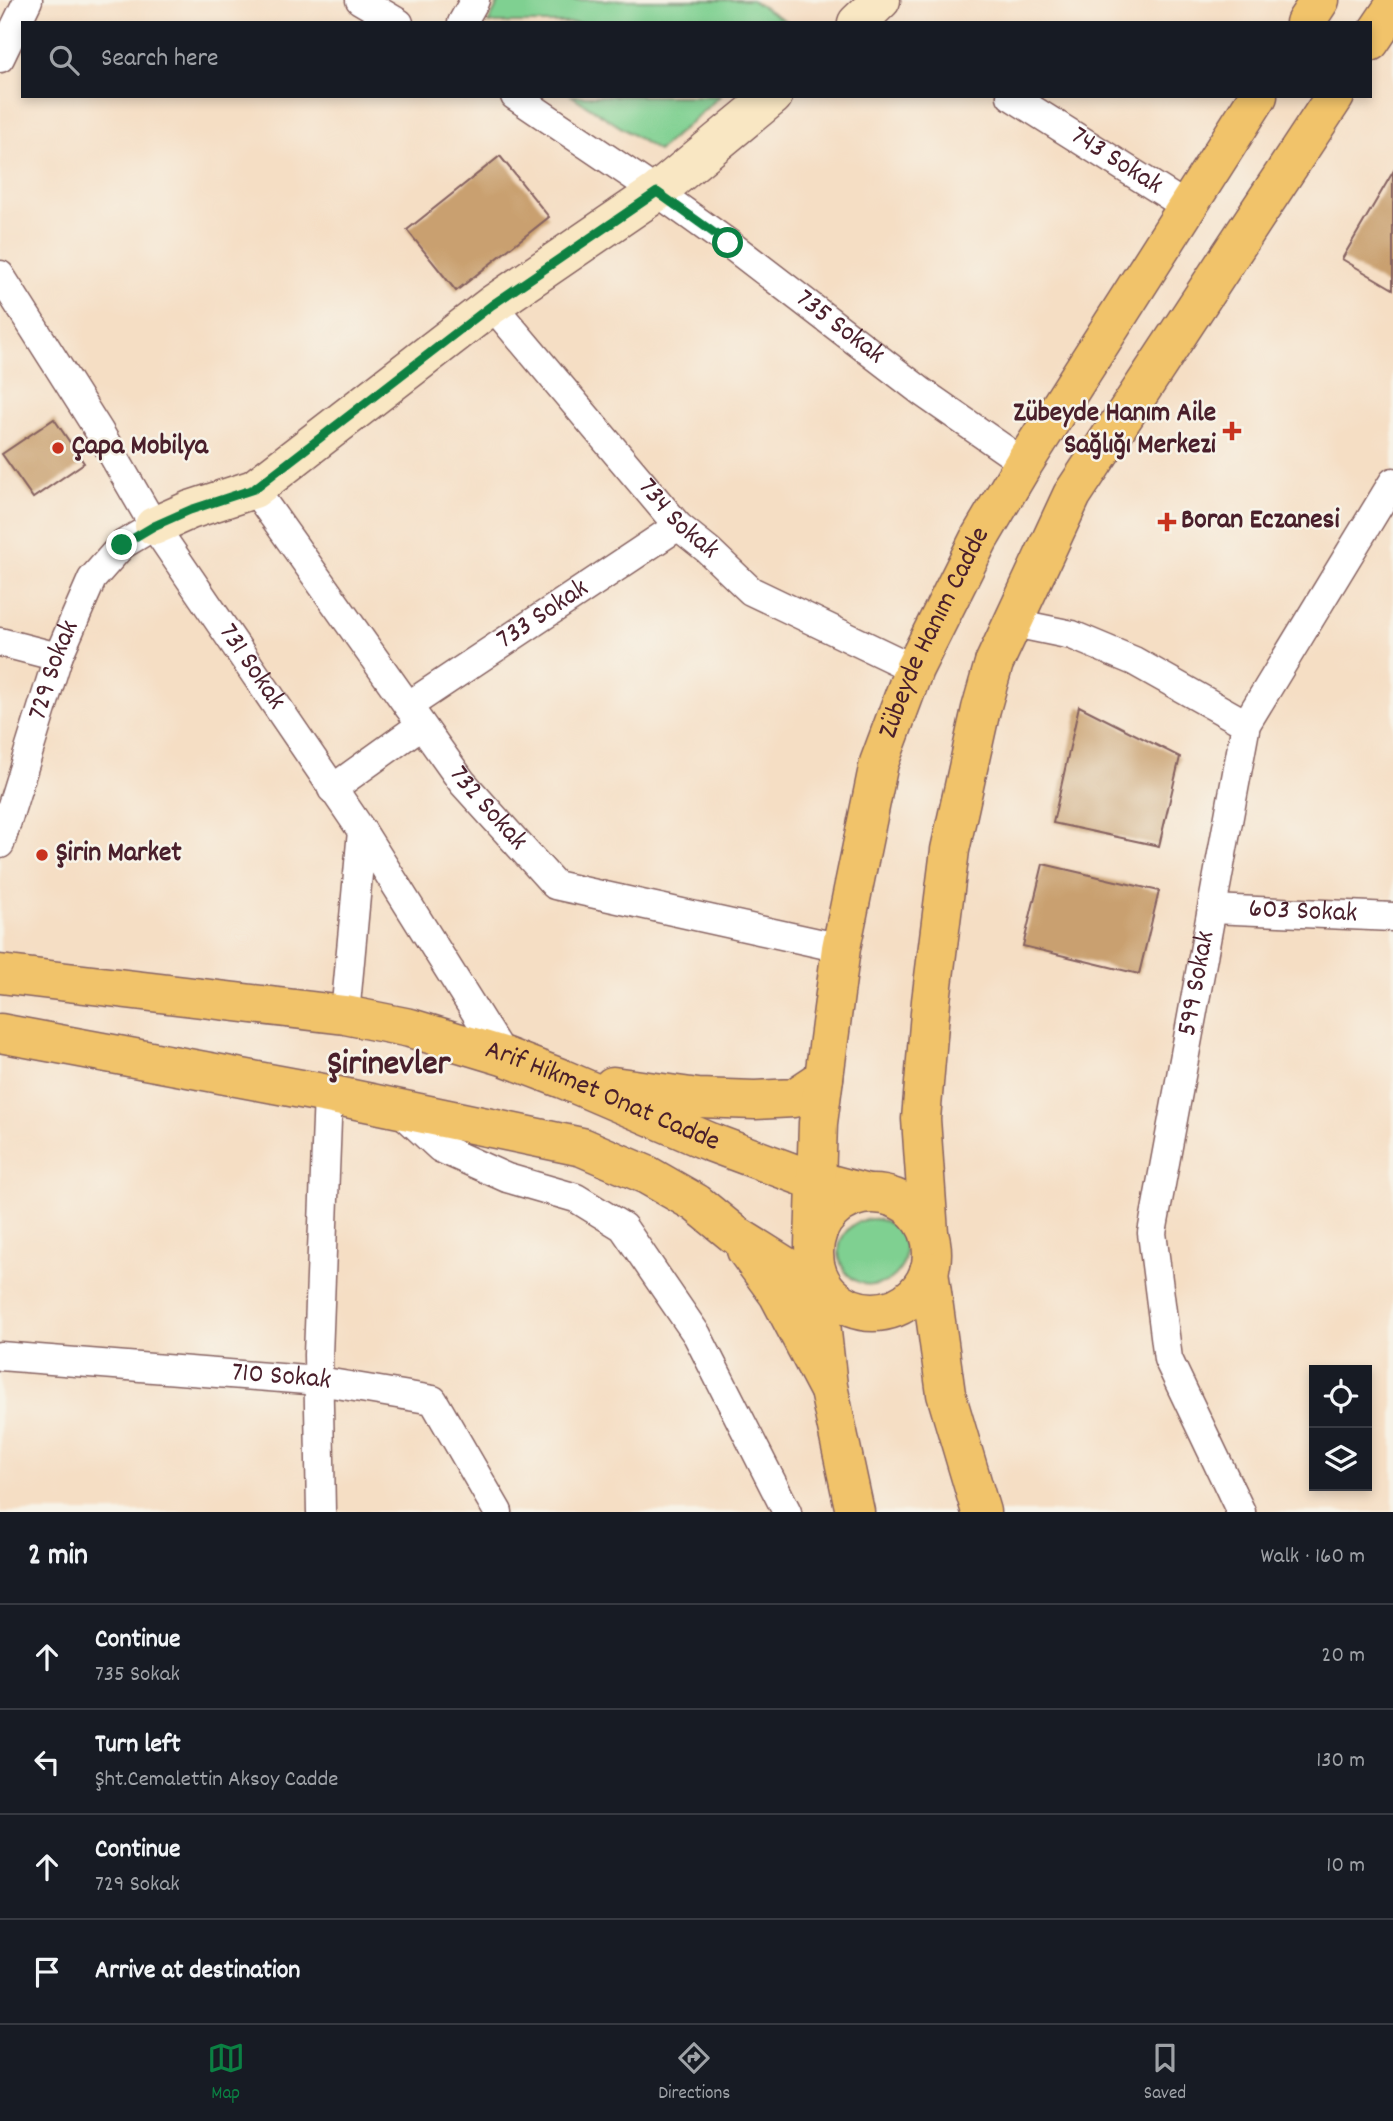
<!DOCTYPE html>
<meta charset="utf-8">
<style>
:root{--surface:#171b24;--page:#20242c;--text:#f1f3f6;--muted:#9ea1a6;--line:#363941;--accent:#0b8043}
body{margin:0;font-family:Dekko,sans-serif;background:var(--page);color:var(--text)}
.controls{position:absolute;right:21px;bottom:21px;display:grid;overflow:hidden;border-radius:0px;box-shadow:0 4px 10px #0003}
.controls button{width:63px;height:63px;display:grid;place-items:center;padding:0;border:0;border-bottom:2px solid var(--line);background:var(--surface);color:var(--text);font:35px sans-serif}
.stop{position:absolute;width:21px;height:21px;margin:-16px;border:5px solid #0b8043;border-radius:50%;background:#fff}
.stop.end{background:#0b8043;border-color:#fff;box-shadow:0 2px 7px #0008}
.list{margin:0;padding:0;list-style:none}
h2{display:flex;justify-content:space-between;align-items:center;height:91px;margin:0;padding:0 28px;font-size:30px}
h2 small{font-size:23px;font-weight:400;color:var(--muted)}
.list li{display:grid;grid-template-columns:46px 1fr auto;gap:21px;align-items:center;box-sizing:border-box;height:105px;padding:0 28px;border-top:2px solid var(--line)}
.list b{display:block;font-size:26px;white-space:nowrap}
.list p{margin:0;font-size:23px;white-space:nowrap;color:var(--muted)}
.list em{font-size:23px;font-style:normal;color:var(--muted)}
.icon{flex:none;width:38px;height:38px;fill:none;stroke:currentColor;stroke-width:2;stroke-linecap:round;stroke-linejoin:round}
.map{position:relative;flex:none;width:1393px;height:1512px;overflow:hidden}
.search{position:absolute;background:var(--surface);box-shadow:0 4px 10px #0003;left:21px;right:21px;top:21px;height:77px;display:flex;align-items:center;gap:18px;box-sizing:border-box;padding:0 24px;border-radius:0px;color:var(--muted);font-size:26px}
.sheet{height:511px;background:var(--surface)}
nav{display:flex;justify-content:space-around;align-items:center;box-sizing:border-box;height:98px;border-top:2px solid var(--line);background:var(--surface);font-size:19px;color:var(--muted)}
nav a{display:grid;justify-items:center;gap:4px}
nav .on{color:var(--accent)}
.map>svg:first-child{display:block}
.green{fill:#7fd091;stroke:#64785e;stroke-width:2}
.building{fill:#c9a06f}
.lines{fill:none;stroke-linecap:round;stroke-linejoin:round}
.street-casing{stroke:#866261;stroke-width:31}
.secondary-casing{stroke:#866261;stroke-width:41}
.primary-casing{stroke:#866261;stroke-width:41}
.highway-casing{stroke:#866261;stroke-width:41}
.street{stroke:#fff;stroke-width:28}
.secondary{stroke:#f9e7c3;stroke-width:38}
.primary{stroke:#f1c36a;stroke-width:38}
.highway{stroke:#f1c36a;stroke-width:38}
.route{stroke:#0b8043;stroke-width:9}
.poi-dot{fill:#c8321e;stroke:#f7f3e8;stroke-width:2.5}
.labels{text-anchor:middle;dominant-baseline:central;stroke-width:5;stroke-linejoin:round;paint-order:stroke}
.street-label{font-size:28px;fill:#4a1f2b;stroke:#f7f3e8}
.poi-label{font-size:28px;font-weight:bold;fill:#4a1f2b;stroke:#f7f3e8;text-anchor:start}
.district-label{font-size:35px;font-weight:bold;fill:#4a1f2b;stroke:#f7f3e8}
</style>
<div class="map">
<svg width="1393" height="1512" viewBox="0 0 1393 1512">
<rect width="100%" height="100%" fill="#f7f3e8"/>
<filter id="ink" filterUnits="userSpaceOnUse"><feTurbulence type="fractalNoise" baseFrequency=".0143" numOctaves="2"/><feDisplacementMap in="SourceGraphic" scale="14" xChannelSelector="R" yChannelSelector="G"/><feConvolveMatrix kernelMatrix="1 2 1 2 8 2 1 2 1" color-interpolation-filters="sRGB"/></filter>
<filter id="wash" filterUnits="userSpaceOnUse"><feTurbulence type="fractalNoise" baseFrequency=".00686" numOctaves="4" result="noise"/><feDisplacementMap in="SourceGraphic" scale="28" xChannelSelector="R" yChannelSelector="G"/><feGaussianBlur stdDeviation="1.57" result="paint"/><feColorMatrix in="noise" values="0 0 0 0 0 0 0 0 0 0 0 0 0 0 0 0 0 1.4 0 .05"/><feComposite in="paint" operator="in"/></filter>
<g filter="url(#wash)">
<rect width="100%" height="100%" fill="#f5dec4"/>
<path class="green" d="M500 0H751L789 23H488Z
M572 96H720L658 151Z
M839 1252a33 33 0 1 1 66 0a33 33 0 1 1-66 0Z"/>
<g id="blocks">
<path class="building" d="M500 156 549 217 456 291 407 230Z
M1393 172V289L1342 259Z
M54 419 84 463 33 498 2 454Z
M1079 706 1180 757 1159 846 1053 823Z
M1043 864 1159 891 1139 974 1023 946Z"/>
</g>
</g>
<g filter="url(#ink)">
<use href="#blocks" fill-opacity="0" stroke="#866261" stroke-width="2"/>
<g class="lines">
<defs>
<g id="street">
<path d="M360 0 399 23"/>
<path d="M462 23 475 0"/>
<path d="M0 58 28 0"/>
<path id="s1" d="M515 96 657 192 728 243 922 392 1024 463"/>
<path id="s2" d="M1011 96 1187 207"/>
<path id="s3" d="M0 275 99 431 154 526 362 831 503 1056"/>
<path id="s4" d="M492 305 678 526 708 550 751 591 914 669"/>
<path id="s5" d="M254 489 462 782 555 885 841 948"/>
<path d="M1014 623 1072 635 1134 661 1246 724"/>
<path d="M0 642 58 657"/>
<path id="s6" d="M408 706 678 526"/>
<path d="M332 789 421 725"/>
<path id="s7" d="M0 844 58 657 92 579 122 545 154 526"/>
<path id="s8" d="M1212 909 1393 917"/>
<path d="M345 1015 362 831"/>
<path d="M398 1109 440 1148 507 1178 576 1198 623 1227 697 1335 787 1512"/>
<path id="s9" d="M0 1356 319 1381 433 1400 498 1512"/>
<path d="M321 1512 318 1355 328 1094"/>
<path id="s10" d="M1241 1512 1168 1359 1152 1233 1246 724 1393 482"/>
</g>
<path id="secondary" d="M857 23 881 0
M154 526 190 510 254 489 492 305 657 192 773 96"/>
<g id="primary">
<path id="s11" d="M0 974 345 1015 410 1028 503 1056 563 1079 710 1142 804 1177 868 1194"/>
<path d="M0 1033 328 1094 582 1147 647 1175 696 1203 734 1234 833 1296"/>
<path d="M613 1086 698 1098 755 1100 794 1098 824 1078"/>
<path d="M746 1250 778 1294 827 1387"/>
</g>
<g id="highway">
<path d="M1305 23 1320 0"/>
<path d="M1370 42 1393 8"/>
<circle cx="873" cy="1253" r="59"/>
<path d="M929 1233 921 1119 931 1001 950 850 981 709 994 663 1072 495 1335 96"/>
<path id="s12" d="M814 1244 818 1123 841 948 879 763 914 669 979 539 1024 463 1258 96"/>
<path d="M815 1269 828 1386 855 1512"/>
<path d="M929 1271 946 1394 981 1512"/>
</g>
</defs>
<use href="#street" class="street-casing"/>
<use href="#secondary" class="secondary-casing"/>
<use href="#primary" class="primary-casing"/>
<use href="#highway" class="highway-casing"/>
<use href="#street" class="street"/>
<use href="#secondary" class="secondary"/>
<use href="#primary" class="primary"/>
<use href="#highway" class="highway"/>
</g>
</g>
<g class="lines" filter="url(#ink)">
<path class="route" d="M122 545 154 526 190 510 254 489 492 305 657 192 728 243"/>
</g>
<g class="poi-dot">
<path d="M1228.5 420.5h7v7h7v7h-7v7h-7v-7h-7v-7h7z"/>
<circle cx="58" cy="448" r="7"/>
<path d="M1163.5 511.5h7v7h7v7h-7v7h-7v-7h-7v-7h7z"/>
<circle cx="42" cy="855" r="7"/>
</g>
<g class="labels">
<g class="street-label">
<text stroke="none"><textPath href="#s2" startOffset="124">743 Sokak</textPath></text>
<text stroke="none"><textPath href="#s1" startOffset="399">735 Sokak</textPath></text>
<text stroke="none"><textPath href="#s4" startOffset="284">734 Sokak</textPath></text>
<text stroke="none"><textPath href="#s6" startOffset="163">733 Sokak</textPath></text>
<text stroke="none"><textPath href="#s12" startOffset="628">Zübeyde Hanım Cadde</textPath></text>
<text stroke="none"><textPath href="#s3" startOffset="466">731 Sokak</textPath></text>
<text stroke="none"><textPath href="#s7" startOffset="182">729 Sokak</textPath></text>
<text stroke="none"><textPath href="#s5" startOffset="396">732 Sokak</textPath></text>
<text stroke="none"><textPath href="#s8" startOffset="91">603 Sokak</textPath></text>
<text stroke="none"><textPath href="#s10" startOffset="550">599 Sokak</textPath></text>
<text stroke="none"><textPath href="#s11" startOffset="618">Arif Hikmet Onat Cadde</textPath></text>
<text stroke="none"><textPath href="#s9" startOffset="282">710 Sokak</textPath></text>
</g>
<g class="poi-label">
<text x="1216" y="415" text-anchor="end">Zübeyde Hanım Aile<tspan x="1216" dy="32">Sağlığı Merkezi</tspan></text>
<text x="72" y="448">Çapa Mobilya</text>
<text x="1181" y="522">Boran Eczanesi</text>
<text x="56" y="855">Şirin Market</text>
</g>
<g class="district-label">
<text x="389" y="1066">Şirinevler</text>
</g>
</g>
</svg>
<div class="controls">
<button><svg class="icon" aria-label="locate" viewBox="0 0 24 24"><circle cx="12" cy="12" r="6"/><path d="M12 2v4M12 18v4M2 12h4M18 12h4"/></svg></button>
<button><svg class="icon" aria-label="layers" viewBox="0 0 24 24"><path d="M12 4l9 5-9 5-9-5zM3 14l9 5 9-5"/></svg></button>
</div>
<div class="stop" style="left:728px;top:243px"></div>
<div class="stop end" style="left:122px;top:545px"></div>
<div class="search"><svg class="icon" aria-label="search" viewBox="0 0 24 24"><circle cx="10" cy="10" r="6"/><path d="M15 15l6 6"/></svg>Search here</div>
</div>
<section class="sheet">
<h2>2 min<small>Walk · 160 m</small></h2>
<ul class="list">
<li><svg class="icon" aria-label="ahead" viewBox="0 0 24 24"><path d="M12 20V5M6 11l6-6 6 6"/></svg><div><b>Continue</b><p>735 Sokak</p></div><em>20 m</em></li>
<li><svg class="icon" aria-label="left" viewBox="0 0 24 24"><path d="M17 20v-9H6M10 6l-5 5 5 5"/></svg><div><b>Turn left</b><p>Şht.Cemalettin Aksoy Cadde</p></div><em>130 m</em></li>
<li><svg class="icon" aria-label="ahead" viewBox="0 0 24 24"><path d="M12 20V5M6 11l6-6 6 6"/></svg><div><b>Continue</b><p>729 Sokak</p></div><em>10 m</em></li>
<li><svg class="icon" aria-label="arrive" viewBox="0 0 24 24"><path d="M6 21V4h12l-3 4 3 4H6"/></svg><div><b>Arrive at destination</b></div></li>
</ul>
</section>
<nav>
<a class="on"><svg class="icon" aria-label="map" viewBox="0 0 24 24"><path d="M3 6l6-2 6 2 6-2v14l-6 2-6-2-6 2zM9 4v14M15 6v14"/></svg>Map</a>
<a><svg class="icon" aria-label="directions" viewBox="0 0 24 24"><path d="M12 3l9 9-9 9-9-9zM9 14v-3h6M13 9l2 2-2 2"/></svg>Directions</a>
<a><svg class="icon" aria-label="saved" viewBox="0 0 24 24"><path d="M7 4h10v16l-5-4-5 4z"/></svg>Saved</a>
</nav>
